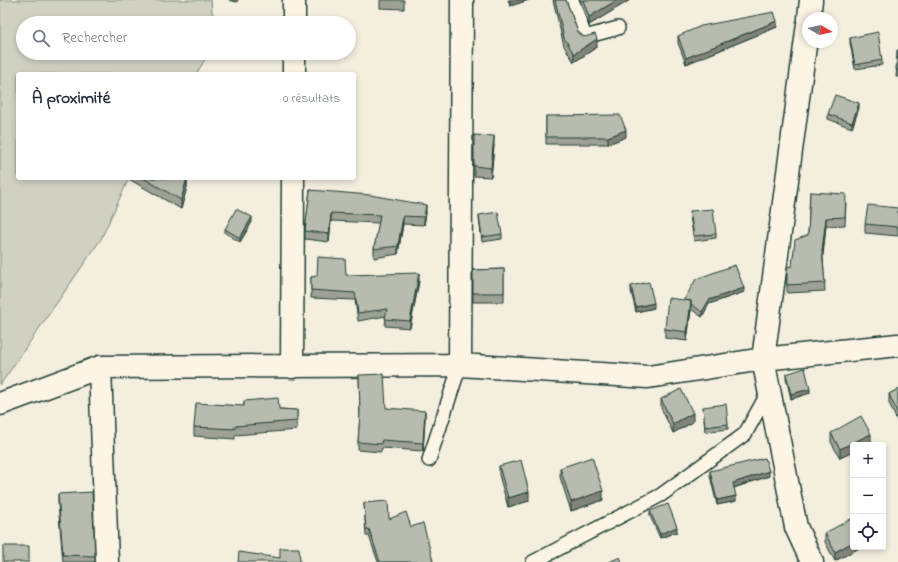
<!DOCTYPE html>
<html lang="fr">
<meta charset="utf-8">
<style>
:root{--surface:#fff;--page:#f2f2f3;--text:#1f2937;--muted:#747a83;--line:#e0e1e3}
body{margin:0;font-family:"Indie Flower",sans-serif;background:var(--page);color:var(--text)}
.controls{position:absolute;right:12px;bottom:12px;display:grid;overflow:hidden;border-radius:4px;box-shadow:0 2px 6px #0003}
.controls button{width:36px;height:36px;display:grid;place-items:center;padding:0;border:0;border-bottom:1px solid var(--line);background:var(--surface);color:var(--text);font:20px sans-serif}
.compass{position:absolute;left:802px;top:12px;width:36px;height:36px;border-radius:50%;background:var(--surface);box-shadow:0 2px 6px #0003;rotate:99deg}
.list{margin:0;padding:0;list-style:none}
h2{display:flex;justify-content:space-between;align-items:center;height:52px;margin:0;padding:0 16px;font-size:17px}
h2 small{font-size:13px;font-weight:400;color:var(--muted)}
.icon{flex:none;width:22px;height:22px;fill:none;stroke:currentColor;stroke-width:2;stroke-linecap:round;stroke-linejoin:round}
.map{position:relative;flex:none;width:898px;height:562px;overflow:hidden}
.search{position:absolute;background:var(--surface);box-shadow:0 2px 6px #0003;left:16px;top:16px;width:340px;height:44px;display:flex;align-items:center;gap:10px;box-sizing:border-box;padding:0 14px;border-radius:22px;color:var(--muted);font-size:15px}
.panel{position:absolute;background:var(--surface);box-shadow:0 2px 6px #0003;left:16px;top:72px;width:340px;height:108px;border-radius:4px}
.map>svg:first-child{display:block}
.green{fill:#d0d1c2;stroke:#78877b}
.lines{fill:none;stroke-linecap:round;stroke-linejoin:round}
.service-casing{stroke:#1f3d34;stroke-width:16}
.minor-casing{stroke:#1f3d34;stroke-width:25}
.service{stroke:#fcf5e5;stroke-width:13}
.minor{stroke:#fcf5e5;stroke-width:22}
.wall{fill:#9ea296;stroke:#1f3d34}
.shaded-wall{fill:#81847a;stroke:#1f3d34}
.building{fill:#b8bcae;stroke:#1f3d34}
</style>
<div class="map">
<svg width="898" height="562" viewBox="0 0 898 562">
<rect width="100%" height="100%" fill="#f3eede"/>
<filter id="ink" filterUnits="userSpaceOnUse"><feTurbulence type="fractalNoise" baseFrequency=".025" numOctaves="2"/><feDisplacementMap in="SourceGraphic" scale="8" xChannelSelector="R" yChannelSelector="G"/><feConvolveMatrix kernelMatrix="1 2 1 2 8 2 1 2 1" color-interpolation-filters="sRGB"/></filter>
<g filter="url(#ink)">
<path class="green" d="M0 0H211L213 23H23V53H209L196 74H18V178H129L101 239 0 385Z"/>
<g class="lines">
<defs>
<path id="service" d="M572 0 585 37 618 28
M429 460 460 365
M533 562 661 495 745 434 769 391"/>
<path id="minor" d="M809 18 811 0
M294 23V0
M808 24 763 359 796 527 812 562
M294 74V53
M460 365 462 0
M100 367 107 562
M292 367 293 178
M0 404 100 367 460 365 648 377 763 359 898 345"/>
</defs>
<use href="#service" class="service-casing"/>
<use href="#minor" class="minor-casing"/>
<use href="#service" class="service"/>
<use href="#minor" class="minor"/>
</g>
<path class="wall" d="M229 0H238L237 2Z
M380 0H404V9L380 8Z
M508 0H529L510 6Z
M553 0H566L578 32 597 47 574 62 564 46Z
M580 0H630L589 25Z
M777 27 686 64 678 43V36Z
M850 38 882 60V65L855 69 850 43Z
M898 50V77H896Z
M859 108 852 128 828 119V114Z
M546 116 626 137 608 144H546Z
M474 135 494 145 491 177 474 176Z
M127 178H187V187L181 209Z
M310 190 426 213 424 225 403 224 398 254 374 258V249L379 223 331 221 329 242 305 239V231Z
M810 192 846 202 845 225 826 226 823 256 825 291 787 293V267L792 266 808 235Z
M898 208V236L865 233V224Z
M690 211 716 234V238L694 241 690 216Z
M479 215 502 234V239L482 242 479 219Z
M252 222 240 242 225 233V229Z
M504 269V302H473V270Z
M346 275 419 281 410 328 385 326 386 316 358 321 355 300 311 298V277Z
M631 286 654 308 636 312 631 291Z
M744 292 709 304 702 317 691 309 687 341 665 338V329L684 300Z
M786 374 810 393 791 399 786 378Z
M359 375 386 408 425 419 423 451 382 448 381 452 358 450V442L360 416Z
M898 389V423L889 403V394Z
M661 399 693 422 673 433 661 408Z
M244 401 279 409 297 410V430L235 435V439L194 436V427L244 406Z
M703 407 728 424V429L705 432Z
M831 433 871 443 840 458 831 442Z
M499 466 529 501 508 507 499 475Z
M560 468 603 500 571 511 560 477Z
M710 471 769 476 734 488 736 501 717 505 710 476Z
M58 494 95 556V562H63L58 503Z
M364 503 389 519 411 527 433 562H378L369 536H366Z
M650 511 677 532 660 538 650 516Z
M825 533 861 547 835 561 825 542Z"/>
<path class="shaded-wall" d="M510 0H529L510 6Z
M617 0H630L589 25V17Z
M777 21V27L686 64V58Z
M597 39V47L574 62V54Z
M859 103V108L852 128V123Z
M626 130V137L608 144V137Z
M494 136V145L491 177V168Z
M187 178V187L181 209V200Z
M426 205V213L424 225V217Z
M331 213V221L329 242V234Z
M403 216V224L398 254V246Z
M252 217V222L240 242V238Z
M826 218V226L822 259V251Z
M419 273V281L410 328V321Z
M744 288V292L709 304 702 317V312L709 300Z
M691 301V310L687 341V332Z
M654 303V308L636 312V307Z
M810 389V393L791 399V394Z
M425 411V419L423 451V443Z
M693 413V422L673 433V424Z
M871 434V443L867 445H853V452L840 458V449Z
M769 471V476L733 488V483Z
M603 491V500L571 511V502Z
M529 492V501L508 507V498Z
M736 496V501L717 505V500Z
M677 527V532L660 538V534Z
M853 542V547H861L835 561V552Z"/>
<path class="building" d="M555 0H566L578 32 584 37 595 34 597 39 574 54 564 38Z
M583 0H617L589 17Z
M774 12 777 21 686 58 678 36 701 26Z
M878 32 882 60 855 65 850 38Z
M897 50H898V70H896Z
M835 95 859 103 852 123 828 114Z
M620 115 626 130 608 137H546V116Z
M474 135 494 136 491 168 474 166Z
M143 178H187L181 200Z
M310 190 370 195 426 205 424 217 403 216 398 246 374 249 380 215 331 213 329 234 305 231Z
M810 192 846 194 845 217 826 218 822 251 825 283 787 285V267L792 266 795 240 808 235Z
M868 205 898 208V227L865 224Z
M236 209 252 217 240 238 225 229Z
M713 209 716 234 694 236 690 211Z
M498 212 502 234 482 237 479 215Z
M318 257 345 259 346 275 419 273 410 321 385 319 387 309 358 313 355 293 311 290V277L317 276Z
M735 265 744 288 709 300 702 312 691 304V301L684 300 696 279Z
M504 269V293H473V270Z
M649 282 654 303 636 307 631 286Z
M668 298 691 301 687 332 665 329Z
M805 368 810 389 791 394 786 374Z
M384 374 386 408 425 411 423 443 382 440 381 444 358 442 360 413 359 375Z
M681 389 693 413 673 424 661 399Z
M898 389V414L889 394Z
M278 398 279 409 297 410V421L235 426V429L194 427 196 403 244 406V401Z
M726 404 728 424 705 427 703 407Z
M861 416 871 434 840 449 831 433Z
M592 457 603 491 571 502 560 468Z
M765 458 769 471 733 483 736 496 717 500 710 471Z
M521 460 529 492 508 498 499 466Z
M92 492 95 556 63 555 58 494Z
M388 501 389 519 406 512 411 527 423 523 433 561 429 562H380L369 529H366L364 503Z
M668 504 677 527 660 534 650 511Z
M851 519 853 524V542L835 552 825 533Z
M3 546H29V562H3Z
M280 548H299L300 562H238L239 552 280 558Z
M620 557 622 562H609Z"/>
</g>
</svg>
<div class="controls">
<button>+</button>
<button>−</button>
<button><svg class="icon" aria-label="locate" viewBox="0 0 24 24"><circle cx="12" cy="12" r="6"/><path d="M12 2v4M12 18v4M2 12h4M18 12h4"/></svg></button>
</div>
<svg class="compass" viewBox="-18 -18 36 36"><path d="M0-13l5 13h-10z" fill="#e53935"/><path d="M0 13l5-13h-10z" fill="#747a83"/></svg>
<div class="search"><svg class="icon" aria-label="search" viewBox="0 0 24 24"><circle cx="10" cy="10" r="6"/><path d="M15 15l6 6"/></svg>Rechercher</div>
<section class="panel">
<h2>À proximité<small>0 résultats</small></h2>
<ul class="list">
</ul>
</section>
</div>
